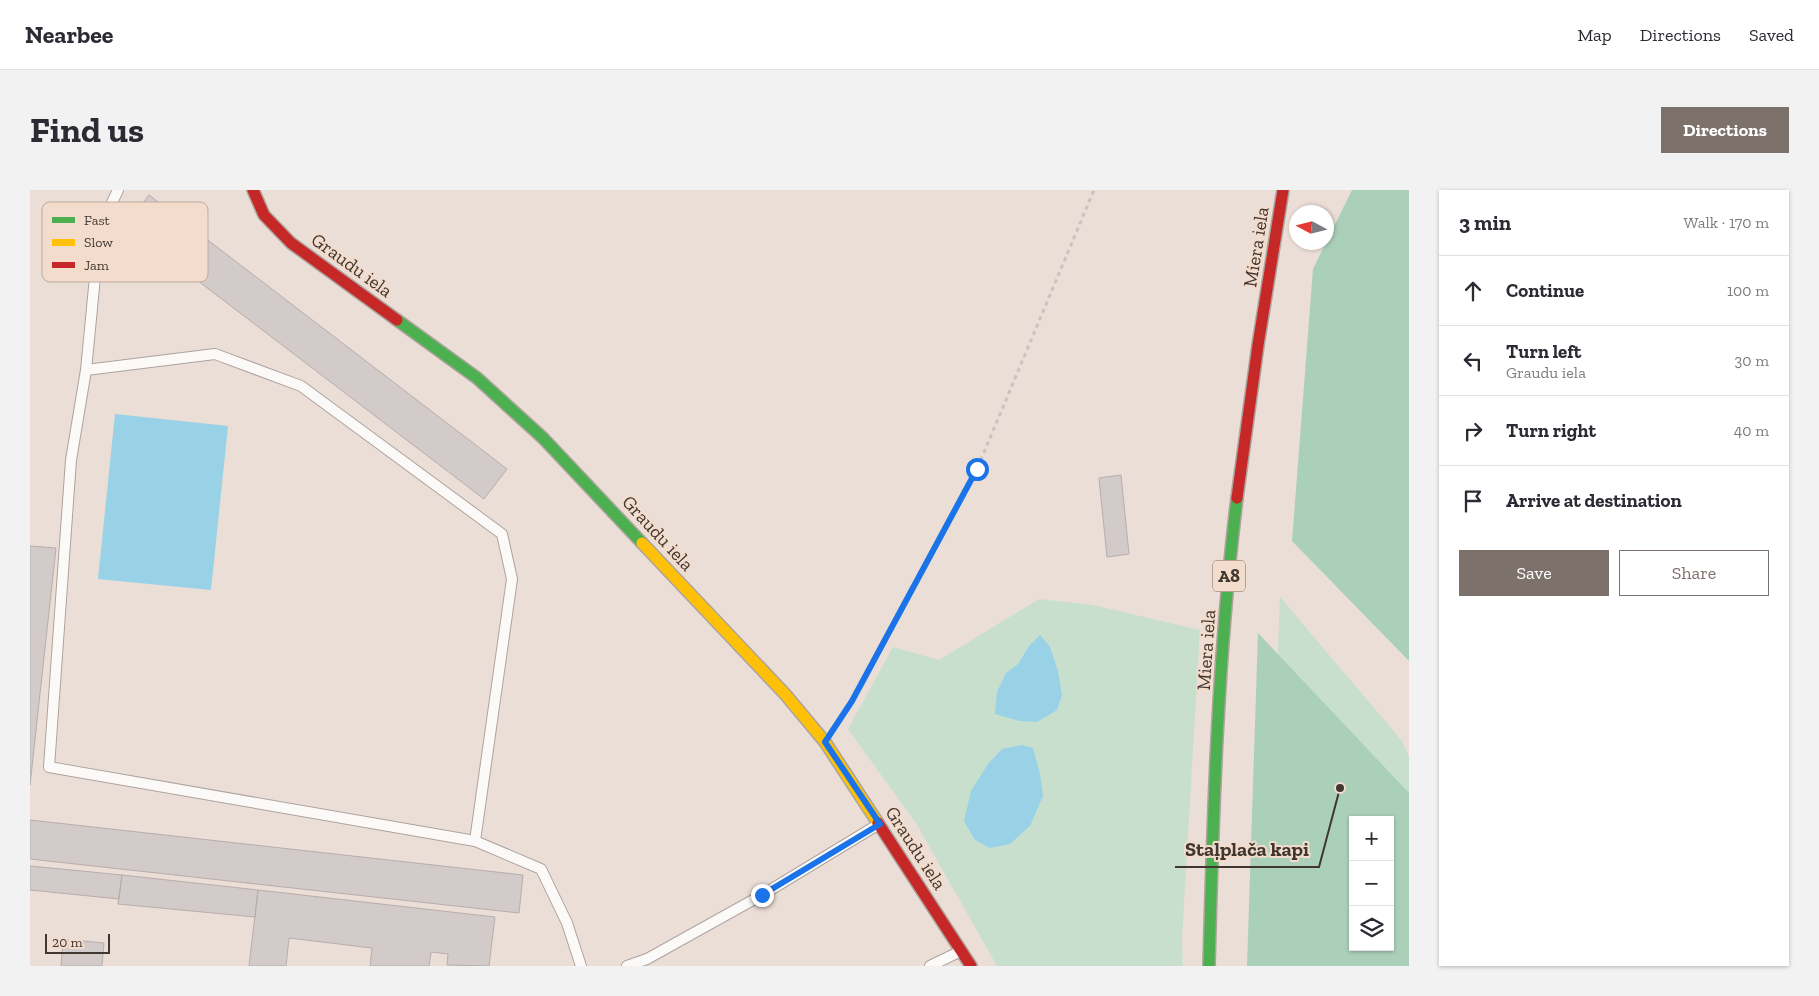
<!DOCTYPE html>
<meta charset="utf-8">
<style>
:root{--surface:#fff;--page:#f2f2f3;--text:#2b2b33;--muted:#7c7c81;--line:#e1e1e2;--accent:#7c716b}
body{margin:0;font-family:"Zilla Slab",serif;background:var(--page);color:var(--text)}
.controls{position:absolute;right:15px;bottom:15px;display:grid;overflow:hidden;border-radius:0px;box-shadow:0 1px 4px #0004}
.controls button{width:45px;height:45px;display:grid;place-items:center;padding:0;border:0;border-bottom:1px solid var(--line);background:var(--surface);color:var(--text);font:25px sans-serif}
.compass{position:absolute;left:1259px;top:15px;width:45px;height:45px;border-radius:50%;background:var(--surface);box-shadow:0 1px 4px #0004;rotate:277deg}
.scale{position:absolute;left:15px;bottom:12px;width:65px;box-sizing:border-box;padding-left:5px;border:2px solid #403731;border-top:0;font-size:14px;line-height:18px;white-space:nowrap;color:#403731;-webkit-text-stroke:4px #f4dccd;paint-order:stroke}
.stop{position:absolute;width:15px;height:15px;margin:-11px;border:4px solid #1a73e8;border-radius:50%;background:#fff}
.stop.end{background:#1a73e8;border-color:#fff;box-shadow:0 1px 5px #0008}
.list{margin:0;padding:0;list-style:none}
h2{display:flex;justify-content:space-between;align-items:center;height:65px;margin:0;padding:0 20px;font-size:21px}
h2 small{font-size:16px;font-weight:400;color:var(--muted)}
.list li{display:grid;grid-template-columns:32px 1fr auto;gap:15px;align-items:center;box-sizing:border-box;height:70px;padding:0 20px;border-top:1px solid var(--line)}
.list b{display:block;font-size:19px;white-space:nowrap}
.list p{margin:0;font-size:16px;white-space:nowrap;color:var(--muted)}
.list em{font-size:16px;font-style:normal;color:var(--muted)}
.actions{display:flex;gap:10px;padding:15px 20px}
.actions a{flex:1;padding:11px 0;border:1px solid var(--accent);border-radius:0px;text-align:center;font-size:18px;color:var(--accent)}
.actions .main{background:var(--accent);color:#fff}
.icon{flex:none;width:28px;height:28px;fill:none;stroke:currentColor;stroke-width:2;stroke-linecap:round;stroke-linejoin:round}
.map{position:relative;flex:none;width:1379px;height:776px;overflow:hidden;border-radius:0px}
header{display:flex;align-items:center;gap:30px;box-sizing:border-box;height:70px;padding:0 25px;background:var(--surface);border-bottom:1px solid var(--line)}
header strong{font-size:24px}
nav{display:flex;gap:28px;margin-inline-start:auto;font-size:18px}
.intro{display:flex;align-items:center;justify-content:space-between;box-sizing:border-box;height:120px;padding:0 30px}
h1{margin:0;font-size:35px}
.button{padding:12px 22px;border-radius:0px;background:var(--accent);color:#fff;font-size:18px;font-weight:700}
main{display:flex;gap:30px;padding:0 30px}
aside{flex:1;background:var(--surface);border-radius:0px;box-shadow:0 1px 4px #0004}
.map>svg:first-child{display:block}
.green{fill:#c9dfce;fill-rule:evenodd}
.forest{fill:#aad0b9;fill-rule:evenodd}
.water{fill:#99d1e7}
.building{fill:#d3caca;stroke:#b6adad}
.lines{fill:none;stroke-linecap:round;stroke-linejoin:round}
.lane-casing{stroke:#ada39d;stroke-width:12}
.fast-casing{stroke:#ada39d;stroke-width:14}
.slow-casing{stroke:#ada39d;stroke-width:14}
.jam-casing{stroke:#ada39d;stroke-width:14}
.path{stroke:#c7c3c0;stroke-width:3;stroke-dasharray:4 4;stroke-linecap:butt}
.lane{stroke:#fcfaf9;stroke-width:10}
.fast{stroke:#4caf50;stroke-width:11}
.slow{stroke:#ffc107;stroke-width:11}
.jam{stroke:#c62828;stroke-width:11}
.route{stroke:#1a73e8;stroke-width:6}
.labels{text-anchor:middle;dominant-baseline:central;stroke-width:4;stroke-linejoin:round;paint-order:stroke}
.shield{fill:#f4dccd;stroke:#766860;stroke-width:1}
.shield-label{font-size:18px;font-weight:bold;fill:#403731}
.street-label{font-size:19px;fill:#403731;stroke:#f4dccd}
.key{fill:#f4dccd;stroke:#beaa9e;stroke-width:1}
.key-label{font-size:14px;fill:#403731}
.leader{fill:none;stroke:#403731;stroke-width:2}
.callout-dot{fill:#403731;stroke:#f4dccd;stroke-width:2}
.callout-label{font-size:20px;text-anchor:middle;font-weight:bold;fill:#403731;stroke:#f4dccd;stroke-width:4;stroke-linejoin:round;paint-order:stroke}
</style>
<header>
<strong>Nearbee</strong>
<nav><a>Map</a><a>Directions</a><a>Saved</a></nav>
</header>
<div class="intro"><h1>Find us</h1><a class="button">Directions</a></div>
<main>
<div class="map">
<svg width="1379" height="776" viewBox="0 0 1379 776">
<rect width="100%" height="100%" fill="#ebded6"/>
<path class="green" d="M1250 407 1372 551 1379 567V776H1235ZM1323 630H1360V757H1323Z
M1009 409 1063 415 1170 440 1152 749 1153 776H967L887 635 818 539 863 457 909 470Z"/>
<path class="forest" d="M1322 0H1379V471L1262 351 1283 79Z
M1228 443 1379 603V776H1217ZM1323 630H1360V757H1323Z"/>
<path class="water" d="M85 224 198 236 181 400 68 389Z
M1010 445 1020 457 1028 481 1032 505 1027 520 1007 532 990 531 965 524 967 502 976 483 988 474 999 456Z
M992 555 1003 558 1010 584 1013 606 1000 636 980 654 960 658 945 650 934 631 941 601 958 574 972 559Z"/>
<path class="building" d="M119 5 477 279 454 309 96 36Z
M1091 285 1099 364 1077 367 1069 288Z
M0 356 26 358 0 595Z
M0 630 493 685 489 723 0 669Z
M0 676 92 685 89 709 0 700Z
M92 685 228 700 225 727 88 714Z
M228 700 465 727 459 776 417 775 418 764 401 762 399 776H340L342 758 259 748 256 776H219Z
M33 749 74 753 72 776H31Z"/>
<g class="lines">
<defs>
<path id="lane" d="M56 180 65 87 78 21 88 0
M445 651 482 389 472 344 271 196 185 164 56 180 41 270 19 577 445 651 511 679 537 733 551 776
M597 776 617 769 732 705 849 634
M900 776 931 761"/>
<path id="fast" d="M367 130 447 188 513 248 612 353
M1179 776C1183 620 1188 463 1207 308"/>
<path id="slow" d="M612 353 755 504 795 552 848 633"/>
<path id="jam" d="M223 0 234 25 261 53 367 130
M1207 308 1228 155 1253 0
M848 633 941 776"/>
</defs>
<use href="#lane" class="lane-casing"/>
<use href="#fast" class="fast-casing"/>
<use href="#slow" class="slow-casing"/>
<use href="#jam" class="jam-casing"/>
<path class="path" d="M809 530 822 511 947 279 1064 0"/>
<use href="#lane" class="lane"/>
<use href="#fast" class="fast"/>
<use href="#slow" class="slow"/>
<use href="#jam" class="jam"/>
</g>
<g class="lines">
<path class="route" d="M732 705 850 634 795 552 822 511 947 279"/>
</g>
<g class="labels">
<rect class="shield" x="1183" y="370.5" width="32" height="31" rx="4"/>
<g class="shield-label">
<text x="1199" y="386">A8</text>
</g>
<g class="street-label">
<text transform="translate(1226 57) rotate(-81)">Miera iela</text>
<text transform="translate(322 75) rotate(36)">Graudu iela</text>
<text transform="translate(628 343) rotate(47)">Graudu iela</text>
<text transform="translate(1176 460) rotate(-86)">Miera iela</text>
<text transform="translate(886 658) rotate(57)">Graudu iela</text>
</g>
</g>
<rect x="12" y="12" width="166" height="80" rx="8" class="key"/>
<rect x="22" y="27" width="23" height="6" fill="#4caf50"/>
<rect x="22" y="49" width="23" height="7" fill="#ffc107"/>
<rect x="22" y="72" width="23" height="6" fill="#c62828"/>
<g class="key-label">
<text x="54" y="35">Fast</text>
<text x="54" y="57">Slow</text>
<text x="54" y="80">Jam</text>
</g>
<path class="leader" d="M1310 598L1289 677H1145"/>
<circle class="callout-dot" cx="1310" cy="598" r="5"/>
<g class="callout-label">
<text x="1217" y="666">Staļplača kapi</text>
</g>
</svg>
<div class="controls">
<button>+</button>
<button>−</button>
<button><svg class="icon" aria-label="layers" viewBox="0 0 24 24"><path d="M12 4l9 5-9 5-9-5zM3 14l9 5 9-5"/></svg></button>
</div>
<svg class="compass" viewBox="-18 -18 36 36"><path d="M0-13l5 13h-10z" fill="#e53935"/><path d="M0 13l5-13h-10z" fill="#7c7c81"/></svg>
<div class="scale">20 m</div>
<div class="stop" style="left:947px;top:279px"></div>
<div class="stop end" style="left:732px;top:705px"></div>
</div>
<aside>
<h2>3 min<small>Walk · 170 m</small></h2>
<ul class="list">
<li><svg class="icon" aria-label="ahead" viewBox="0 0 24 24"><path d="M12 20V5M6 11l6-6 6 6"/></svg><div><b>Continue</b></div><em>100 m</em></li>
<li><svg class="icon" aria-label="left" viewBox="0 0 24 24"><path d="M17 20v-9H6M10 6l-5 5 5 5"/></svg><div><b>Turn left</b><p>Graudu iela</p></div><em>30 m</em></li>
<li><svg class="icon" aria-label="right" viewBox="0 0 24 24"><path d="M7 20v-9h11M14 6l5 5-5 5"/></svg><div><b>Turn right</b></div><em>40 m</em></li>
<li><svg class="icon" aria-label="arrive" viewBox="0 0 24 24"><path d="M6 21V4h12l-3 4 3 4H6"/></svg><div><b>Arrive at destination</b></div></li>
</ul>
<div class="actions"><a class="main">Save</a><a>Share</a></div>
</aside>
</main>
